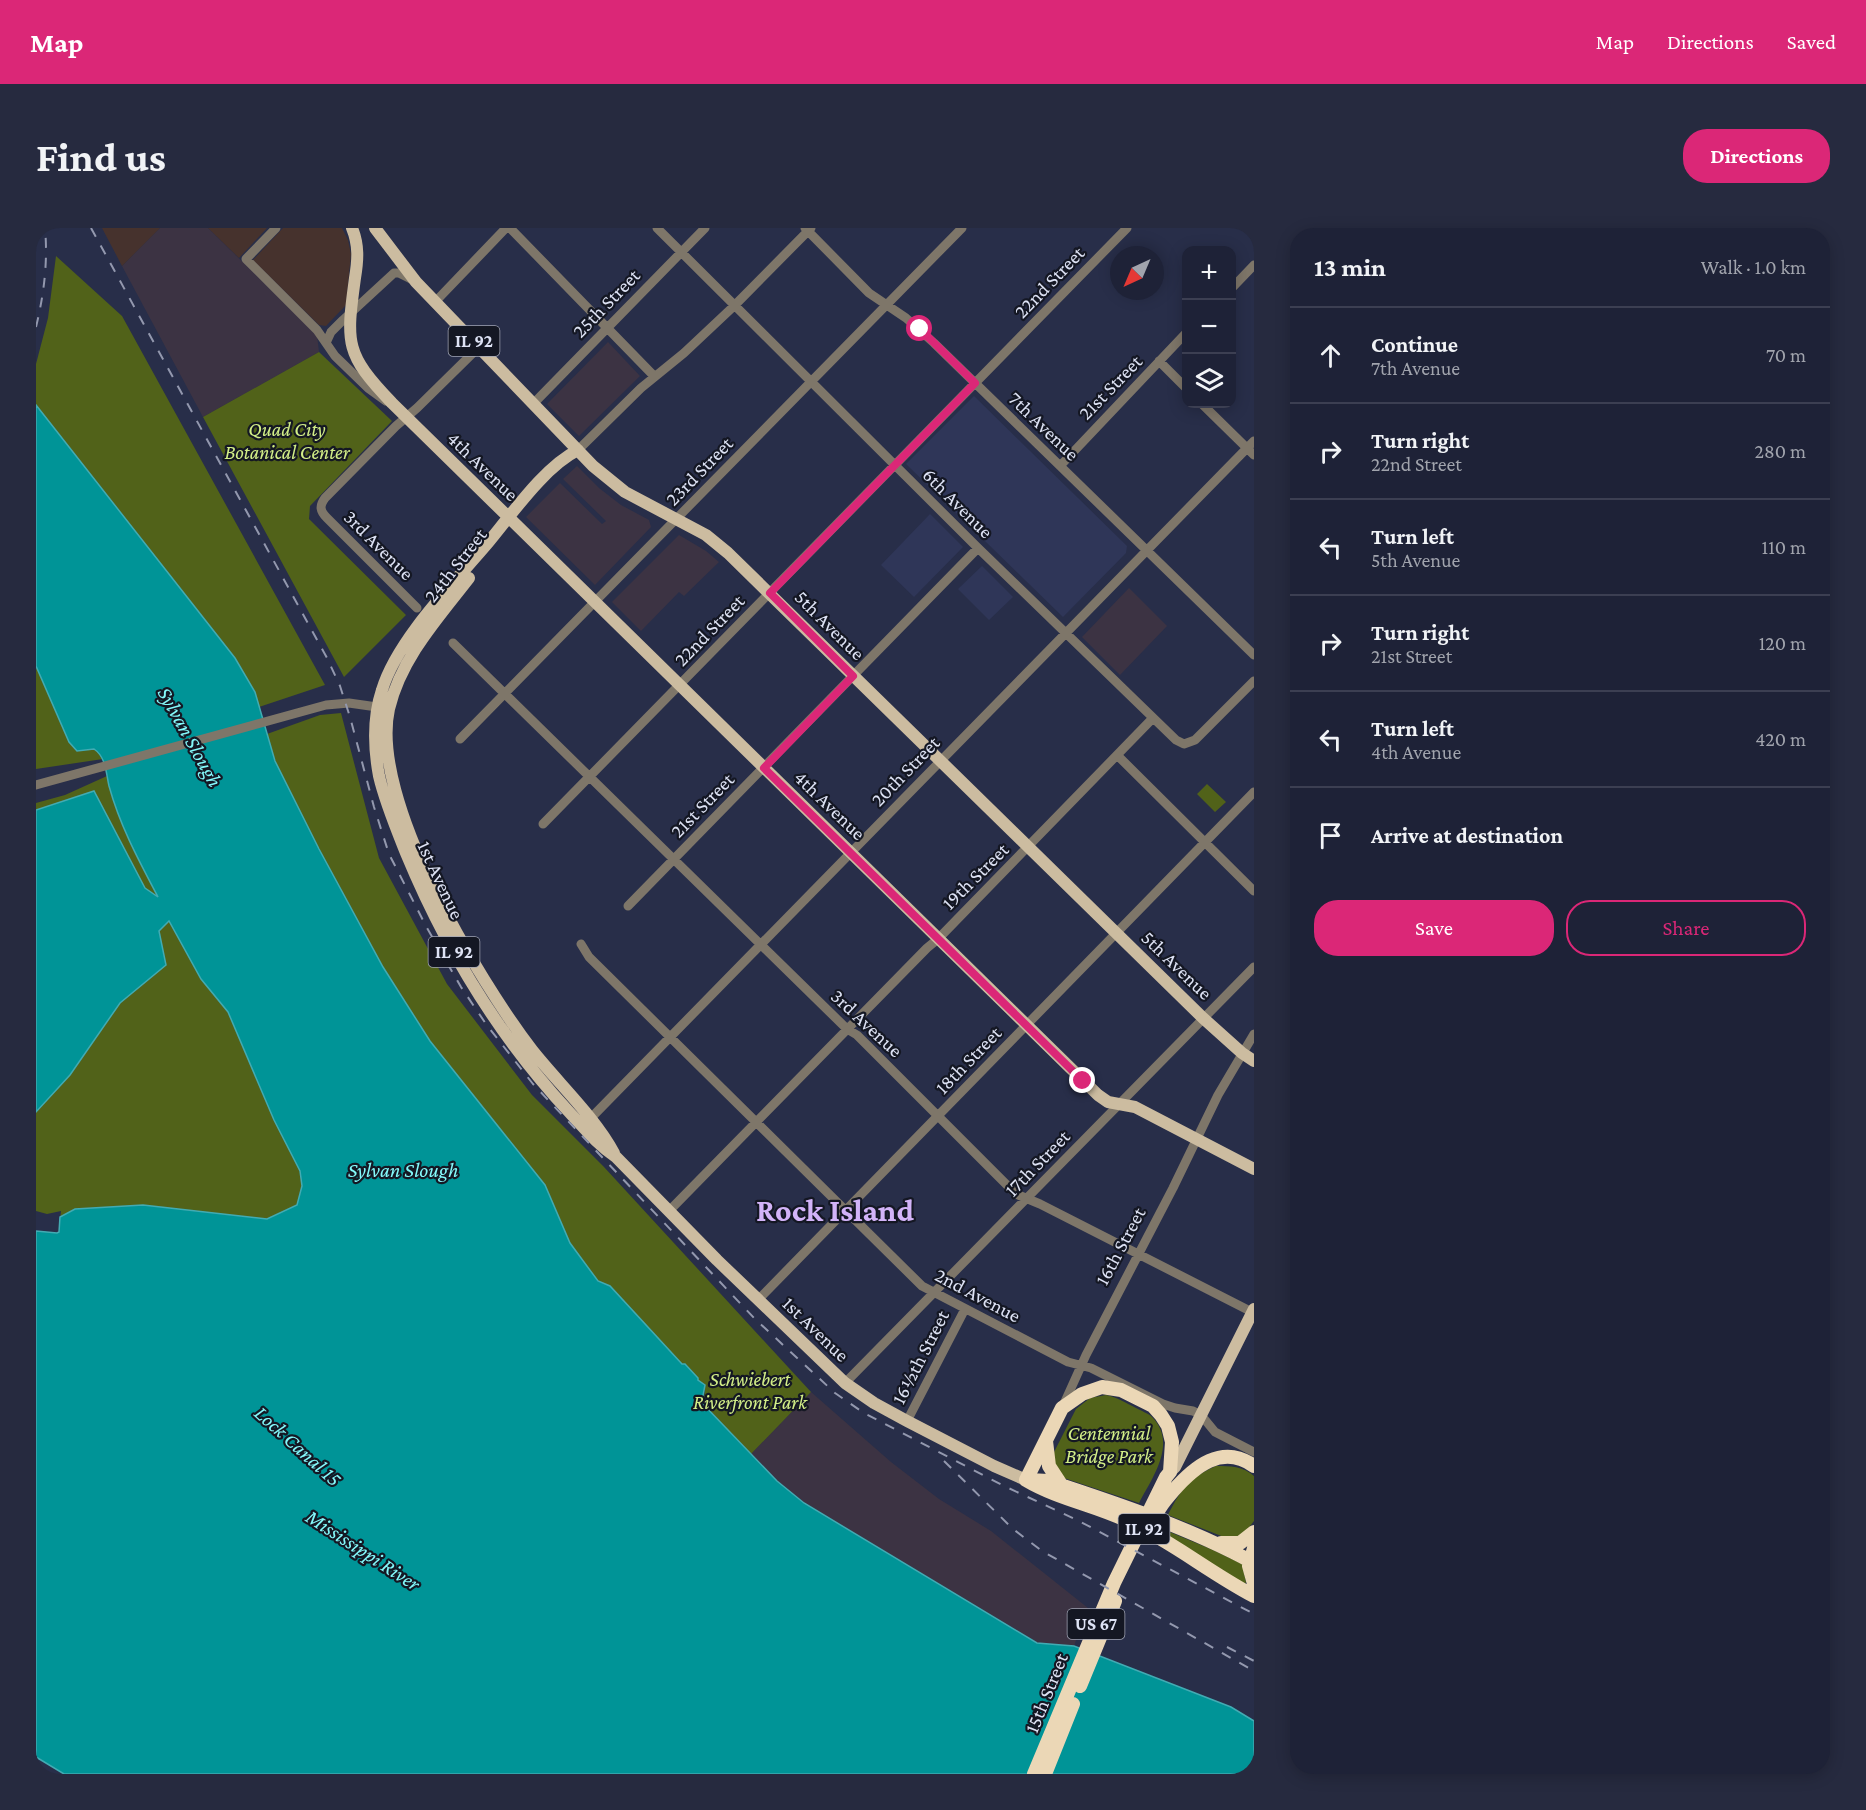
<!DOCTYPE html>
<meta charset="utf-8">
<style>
:root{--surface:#1e2237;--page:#262a3f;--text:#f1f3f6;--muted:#a1a4ad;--line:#3c3f52;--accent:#db2777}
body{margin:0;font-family:"Crimson Pro",serif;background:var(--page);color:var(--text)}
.controls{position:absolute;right:18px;top:18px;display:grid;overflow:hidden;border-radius:12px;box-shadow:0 3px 15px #0003}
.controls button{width:54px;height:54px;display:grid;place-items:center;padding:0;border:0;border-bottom:2px solid var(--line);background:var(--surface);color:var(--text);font:30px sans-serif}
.compass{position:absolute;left:1074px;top:18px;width:54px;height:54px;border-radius:50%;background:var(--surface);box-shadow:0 3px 15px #0003;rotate:224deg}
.stop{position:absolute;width:18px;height:18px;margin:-14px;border:4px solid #db2777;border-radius:50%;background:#fff}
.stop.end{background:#db2777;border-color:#fff;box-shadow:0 2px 6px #0008}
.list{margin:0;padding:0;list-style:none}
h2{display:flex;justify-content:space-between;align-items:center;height:78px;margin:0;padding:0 24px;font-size:26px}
h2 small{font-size:20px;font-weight:400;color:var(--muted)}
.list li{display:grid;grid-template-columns:39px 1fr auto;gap:18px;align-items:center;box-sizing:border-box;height:96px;padding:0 24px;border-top:2px solid var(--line)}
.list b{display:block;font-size:22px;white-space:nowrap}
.list p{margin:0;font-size:20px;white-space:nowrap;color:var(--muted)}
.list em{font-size:20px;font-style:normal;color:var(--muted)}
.actions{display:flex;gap:12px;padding:18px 24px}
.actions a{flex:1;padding:14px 0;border:2px solid var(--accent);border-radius:24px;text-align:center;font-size:21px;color:var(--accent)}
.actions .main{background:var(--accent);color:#fff}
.icon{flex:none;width:33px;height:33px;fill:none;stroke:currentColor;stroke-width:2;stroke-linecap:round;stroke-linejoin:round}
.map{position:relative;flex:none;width:1218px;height:1546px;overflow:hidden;border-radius:24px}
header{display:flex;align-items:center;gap:36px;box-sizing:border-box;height:84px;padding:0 30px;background:var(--accent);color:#fff}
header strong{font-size:28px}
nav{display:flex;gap:33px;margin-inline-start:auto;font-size:21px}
.intro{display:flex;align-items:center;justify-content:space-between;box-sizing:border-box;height:144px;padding:0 36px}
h1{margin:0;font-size:42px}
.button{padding:15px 27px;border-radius:24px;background:var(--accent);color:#fff;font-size:21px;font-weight:700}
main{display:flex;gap:36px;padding:0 36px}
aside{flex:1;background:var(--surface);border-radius:24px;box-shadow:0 3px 15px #0003}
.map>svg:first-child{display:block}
.commercial{fill:#3c3343}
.industrial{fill:#46322d}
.built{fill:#2f3658}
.green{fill:#516219}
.water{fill:#009497;stroke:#42abb3;stroke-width:1.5}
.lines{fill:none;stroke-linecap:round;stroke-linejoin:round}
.minor{stroke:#7e7669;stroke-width:9}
.major{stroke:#ccbca0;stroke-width:12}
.highway{stroke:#ebd7b6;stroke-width:14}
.rail{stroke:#9398ae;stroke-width:2;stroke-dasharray:10 10;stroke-linecap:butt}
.route{stroke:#db2777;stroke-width:8}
.labels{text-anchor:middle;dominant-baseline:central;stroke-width:4.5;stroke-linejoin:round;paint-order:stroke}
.shield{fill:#141723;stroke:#a1a5b5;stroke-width:1.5}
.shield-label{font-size:18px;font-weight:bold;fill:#dde2f4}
.street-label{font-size:20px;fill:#dde2f4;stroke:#141723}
.park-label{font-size:20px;font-style:italic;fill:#d3ef88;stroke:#141723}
.water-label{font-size:21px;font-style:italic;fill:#84f9fb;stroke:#141723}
.town-label{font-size:32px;font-weight:bold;fill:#d2b3f8;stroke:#141723}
</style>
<header>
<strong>Map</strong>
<nav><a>Map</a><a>Directions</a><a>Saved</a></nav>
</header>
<div class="intro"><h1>Find us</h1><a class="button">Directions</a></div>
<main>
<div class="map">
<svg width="1218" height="1546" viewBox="0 0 1218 1546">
<rect width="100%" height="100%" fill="#282e49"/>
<path class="commercial" d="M124 0H172L281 107 283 124 167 189 86 38Z
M572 114 604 148 543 208 511 176Z
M541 238 563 260 585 277 613 292 615 299 559 357 490 289 524 255 566 296 570 293 527 251Z
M643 307 670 323 683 334 648 368 643 364 605 403 576 374Z
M1093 360 1131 398 1084 447 1046 409Z
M775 1164 855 1234 903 1271 955 1303 1052 1380 1038 1418 1002 1415 768 1275 741 1253 715 1226Z"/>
<path class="industrial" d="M66 0H124L86 38Z
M172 0H231L203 30Z
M247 0H306L312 12 315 26 310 77 290 98 283 97 217 32Z"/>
<path class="built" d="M938 168 1091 318 1090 325 1027 389 870 236Z
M894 286 927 319 878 369 845 337Z
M946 338 977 369 953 392 922 361Z"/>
<path class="green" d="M20 28 86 88 289 457 223 479 219 464 0 177V136L12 90Z
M283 124 356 193 274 278 273 291 370 387 308 449 167 189Z
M0 438 33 514 41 523 58 521 64 525 67 531 0 541Z
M305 485 343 630 411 756 496 867 568 939 775 1164 715 1226 668 1177 669 1157 662 1152V1150L649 1136H646L574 1058 562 1053 534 1015 509 957 394 813 347 739 283 621 239 533 231 506 284 487Z
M71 548 258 901 280 1004 23 1002 25 983 11 986 0 983V856L20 576 0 582V575L29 567Z
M1171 556 1190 574 1179 584 1161 566Z
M1070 1167C1081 1169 1090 1175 1100 1180 1105 1183 1112 1185 1116 1189 1142 1215 1116 1250 1103 1275L1028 1250 1018 1239 1017 1226 1040 1181 1054 1170Z
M1180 1238C1194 1238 1207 1238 1218 1248V1293L1207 1307 1193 1311 1132 1287C1145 1261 1153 1250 1180 1238Z
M1124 1300 1177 1322 1206 1336 1210 1354 1208 1358 1122 1304Z"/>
<path class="water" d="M0 177 199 430 219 464 239 533 283 621 347 739 394 813 509 957 534 1015 562 1053 574 1058 646 1136H649L662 1150V1152L669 1157 666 1173 668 1177 741 1253 768 1275 1001 1415 1038 1418 1195 1479 1218 1493V1546H28L0 1529V1003L21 1005 23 1004 24 989 39 981 107 977 231 991 261 977 266 958 264 943 238 892 192 784 165 751 133 693 123 703 130 737 84 775 34 847 0 884V582L58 563 109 660 122 669C103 633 84 598 73 558 70 545 70 529 58 521L41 523 33 514 0 438Z"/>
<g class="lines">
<path class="minor" d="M240 0 210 31 281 102 299 128 332 160 350 173
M474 0 618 148
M621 0 942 320 1140 512 1148 516 1159 512 1218 453
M769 0 833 65 870 90 898 115 1218 427
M1196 60 1218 37
M399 74 470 0
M290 115 295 104 307 92 358 45H363L375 51
M1123 133 1150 160
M498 175 669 0
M1166 176 1218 227
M542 222 605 160 648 125 698 78 775 0
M1024 238 1150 105
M381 380 291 290C284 283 283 278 289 270L360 198 381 180 443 119
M417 415 811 801 821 807 980 966 1004 976 1218 1085
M424 511 926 0
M1081 527 1218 663
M0 557 290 477 313 475 348 480
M507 596 1091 0
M592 678 942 320
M545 716 553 729 886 1058 1032 1134 1055 1140 1127 1176 1139 1180 1157 1183 1165 1187 1179 1204 1218 1224
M550 895 1218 213
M633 983 891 720 902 711 1117 490
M722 1072 1218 564
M809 1155 1218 739
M1027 1178 1050 1127 1137 960 1182 867 1218 806
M871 1193 929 1081"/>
<path class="major" d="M316 0C323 17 322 32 319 50 310 116 309 126 356 175L1062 867 1072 874 1099 879 1218 941
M339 0 380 54 557 238 589 264 670 307 692 325 1167 790 1206 825 1218 833
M542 222C508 239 476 286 451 316 417 356 361 412 346 462 337 489 338 521 343 548 349 574 360 600 370 625 409 719 464 810 534 885 549 901 561 916 580 929L681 1032 809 1155 838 1175 871 1193 958 1238 990 1252
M433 350C402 390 365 430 353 481 333 571 442 751 496 822 522 855 558 888 578 925
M1134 1244 1139 1239 1218 1081"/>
<path class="highway" d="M1010 1213 1013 1238 1026 1258
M990 1252 1026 1180 1046 1166 1066 1159 1085 1162 1117 1178 1125 1187 1132 1198 1136 1214 1134 1244 1130 1249 1078 1355 998 1546
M990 1252C1022 1271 1059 1277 1092 1293 1137 1314 1174 1345 1218 1368
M993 1252 1012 1253C1082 1276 1154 1300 1218 1335
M1121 1285C1125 1276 1131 1270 1137 1263 1158 1239 1186 1215 1218 1238
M1185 1315H1204L1218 1304
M1218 1320 1213 1338 1218 1356
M1044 1458 1079 1373
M1009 1546 1037 1476"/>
<path class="rail" d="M55 0 291 430 304 458 314 489 338 579 353 626 391 700 425 759 450 796 497 856 719 1091 799 1165 828 1185 966 1257 1043 1293 1218 1386
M0 99C8 66 12 34 9 0
M908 1233 977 1301 1006 1323 1218 1443
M1191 1419 1218 1433"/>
</g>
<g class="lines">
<path class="route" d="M884 101 939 155 734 365 817 448 728 540 1047 853"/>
</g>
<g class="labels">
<g class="shield">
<rect x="412.5" y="98" width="51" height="30" rx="4.5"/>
<rect x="392.5" y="709" width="51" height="30" rx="4.5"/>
<rect x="1082.5" y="1286" width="51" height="30" rx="4.5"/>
<rect x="1031.5" y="1381" width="57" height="30" rx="4.5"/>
</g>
<g class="shield-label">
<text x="438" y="113">IL 92</text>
<text x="418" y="724">IL 92</text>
<text x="1108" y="1301">IL 92</text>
<text x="1060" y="1396">US 67</text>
</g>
<g class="street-label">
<text transform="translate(1013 54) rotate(-46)">22nd Street</text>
<text transform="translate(570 75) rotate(-46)">25th Street</text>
<text transform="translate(1074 159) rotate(-46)">21st Street</text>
<text transform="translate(1008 198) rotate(44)">7th Avenue</text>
<text transform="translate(447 238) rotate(44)">4th Avenue</text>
<text transform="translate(663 243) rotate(-46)">23rd Street</text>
<text transform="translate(922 275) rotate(45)">6th Avenue</text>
<text transform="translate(343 317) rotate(45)">3rd Avenue</text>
<text transform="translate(419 337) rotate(-52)">24th Street</text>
<text transform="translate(794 397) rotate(45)">5th Avenue</text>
<text transform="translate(673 402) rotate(-46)">22nd Street</text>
<text transform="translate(869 543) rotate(-46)">20th Street</text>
<text transform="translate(666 577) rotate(-46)">21st Street</text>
<text transform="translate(794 577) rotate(44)">4th Avenue</text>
<text transform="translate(939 648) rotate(-45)">19th Street</text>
<text transform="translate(405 652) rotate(65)">1st Avenue</text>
<text transform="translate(1141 737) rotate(44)">5th Avenue</text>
<text transform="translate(831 795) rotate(43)">3rd Avenue</text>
<text transform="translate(932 832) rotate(-46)">18th Street</text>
<text transform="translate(1001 935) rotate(-46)">17th Street</text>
<text transform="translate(1084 1018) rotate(-62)">16th Street</text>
<text transform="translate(942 1067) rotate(28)">2nd Avenue</text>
<text transform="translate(780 1101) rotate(44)">1st Avenue</text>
<text transform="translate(884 1129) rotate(-63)">16½th Street</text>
<text transform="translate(1010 1465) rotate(-68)">15th Street</text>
</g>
<g class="park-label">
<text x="251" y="201">Quad City<tspan x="251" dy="23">Botanical Center</tspan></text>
<text x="714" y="1151">Schwiebert<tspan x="714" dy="23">Riverfront Park</tspan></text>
<text x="1073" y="1205">Centennial<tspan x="1073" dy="23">Bridge Park</tspan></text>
</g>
<g class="water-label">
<text transform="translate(154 509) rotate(61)">Sylvan Slough</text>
<text x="367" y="942">Sylvan Slough</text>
<text transform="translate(262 1218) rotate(42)">Lock Canal 15</text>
<text transform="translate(327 1322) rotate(33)">Mississippi River</text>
</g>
<g class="town-label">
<text x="799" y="982">Rock Island</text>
</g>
</g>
</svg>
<div class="controls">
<button>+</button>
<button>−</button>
<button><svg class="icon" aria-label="layers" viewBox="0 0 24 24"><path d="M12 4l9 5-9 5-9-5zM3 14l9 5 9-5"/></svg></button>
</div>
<svg class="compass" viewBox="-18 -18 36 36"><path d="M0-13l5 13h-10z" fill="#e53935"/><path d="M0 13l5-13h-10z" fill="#a1a4ad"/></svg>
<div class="stop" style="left:884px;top:101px"></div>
<div class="stop end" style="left:1047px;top:853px"></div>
</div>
<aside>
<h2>13 min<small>Walk · 1.0 km</small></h2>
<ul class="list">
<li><svg class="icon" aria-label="ahead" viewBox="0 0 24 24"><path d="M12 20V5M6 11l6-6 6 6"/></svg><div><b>Continue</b><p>7th Avenue</p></div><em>70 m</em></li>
<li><svg class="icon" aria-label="right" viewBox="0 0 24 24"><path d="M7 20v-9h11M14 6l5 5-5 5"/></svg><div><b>Turn right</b><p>22nd Street</p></div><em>280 m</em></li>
<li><svg class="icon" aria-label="left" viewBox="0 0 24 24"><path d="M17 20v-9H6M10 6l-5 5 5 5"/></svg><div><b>Turn left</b><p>5th Avenue</p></div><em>110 m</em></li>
<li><svg class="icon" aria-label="right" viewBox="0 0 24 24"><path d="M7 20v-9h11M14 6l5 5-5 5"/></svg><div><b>Turn right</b><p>21st Street</p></div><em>120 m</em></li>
<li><svg class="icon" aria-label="left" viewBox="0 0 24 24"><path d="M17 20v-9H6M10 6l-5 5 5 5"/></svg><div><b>Turn left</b><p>4th Avenue</p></div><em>420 m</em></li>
<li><svg class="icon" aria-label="arrive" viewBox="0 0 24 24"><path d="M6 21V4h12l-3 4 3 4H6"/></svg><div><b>Arrive at destination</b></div></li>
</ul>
<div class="actions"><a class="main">Save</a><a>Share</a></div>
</aside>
</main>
